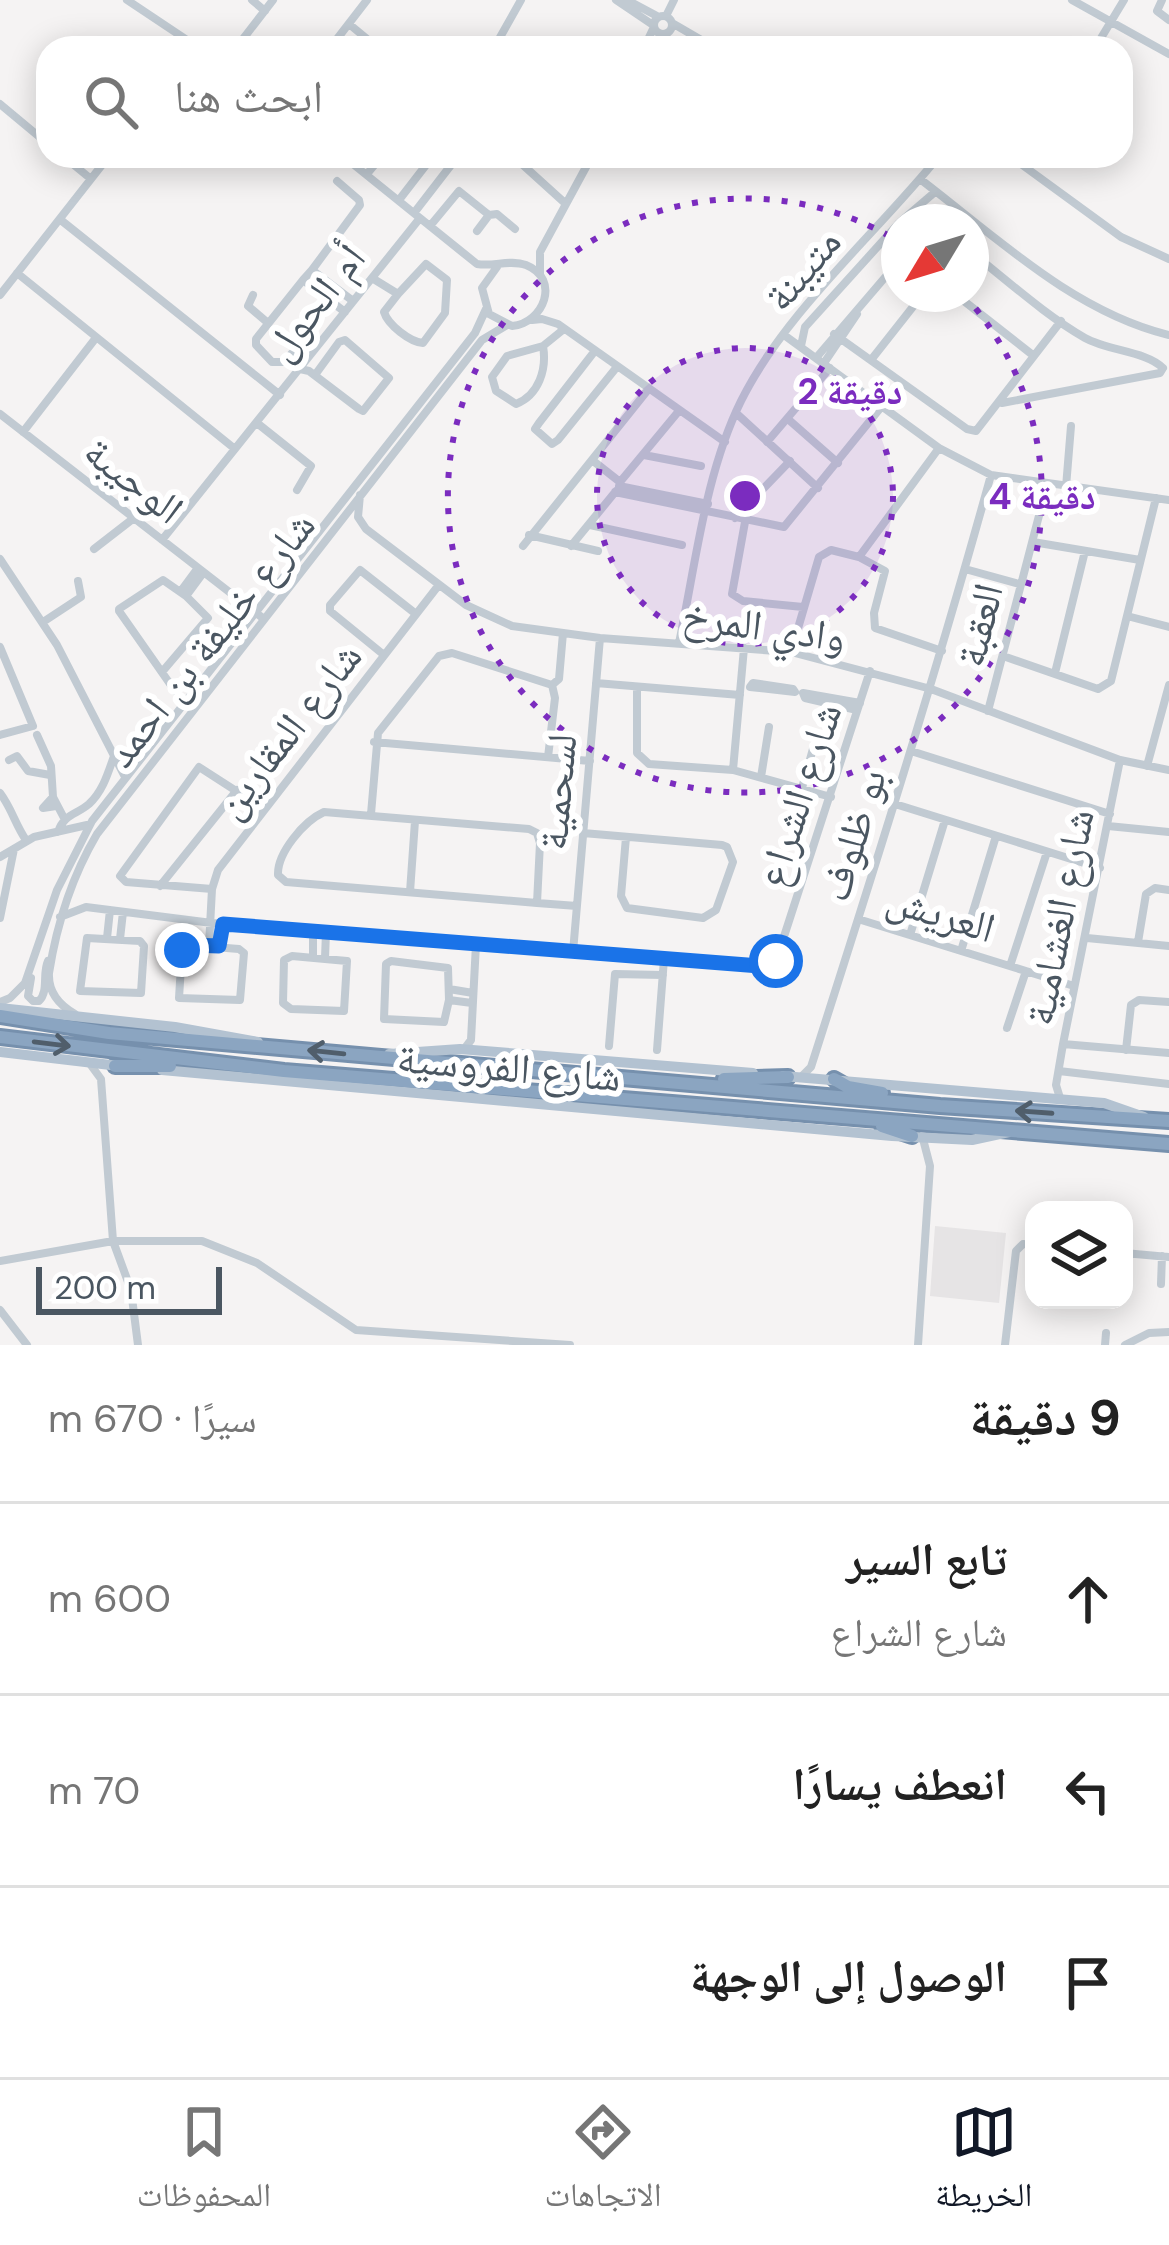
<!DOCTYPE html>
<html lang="ar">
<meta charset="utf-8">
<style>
:root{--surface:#fff;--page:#f2f2f2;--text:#222;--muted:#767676;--line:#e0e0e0;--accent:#111827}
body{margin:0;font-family:"DM Sans","Noto Naskh Arabic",sans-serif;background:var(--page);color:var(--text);direction:rtl}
.controls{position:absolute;right:36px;bottom:36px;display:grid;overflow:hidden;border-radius:24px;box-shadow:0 6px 30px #0003}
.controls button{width:108px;height:108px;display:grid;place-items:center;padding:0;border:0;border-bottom:3px solid var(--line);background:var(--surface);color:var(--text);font:60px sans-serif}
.compass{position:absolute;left:881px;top:204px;width:108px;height:108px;border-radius:50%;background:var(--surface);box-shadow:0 6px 30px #0003;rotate:232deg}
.scale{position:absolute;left:36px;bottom:30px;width:186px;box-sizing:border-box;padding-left:12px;border:6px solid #4a5661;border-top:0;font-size:33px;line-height:42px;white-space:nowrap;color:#4a5661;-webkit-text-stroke:9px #fff;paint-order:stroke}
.stop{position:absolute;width:36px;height:36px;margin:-27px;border:9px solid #1a73e8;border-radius:50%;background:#fff}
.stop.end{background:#1a73e8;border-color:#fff;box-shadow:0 3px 12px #0008}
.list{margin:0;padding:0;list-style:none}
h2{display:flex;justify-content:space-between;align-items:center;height:156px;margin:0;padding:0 48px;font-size:51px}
h2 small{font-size:39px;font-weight:400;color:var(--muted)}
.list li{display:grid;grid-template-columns:78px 1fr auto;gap:36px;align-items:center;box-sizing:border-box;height:192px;padding:0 48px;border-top:3px solid var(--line)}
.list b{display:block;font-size:45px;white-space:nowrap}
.list p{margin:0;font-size:39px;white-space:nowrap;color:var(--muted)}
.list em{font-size:39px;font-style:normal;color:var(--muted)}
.icon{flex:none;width:66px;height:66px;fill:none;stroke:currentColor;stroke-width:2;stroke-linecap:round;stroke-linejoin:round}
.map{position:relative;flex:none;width:1169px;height:1345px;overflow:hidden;direction:ltr}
.search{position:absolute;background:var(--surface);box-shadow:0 6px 30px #0003;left:36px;right:36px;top:36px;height:132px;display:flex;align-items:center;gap:30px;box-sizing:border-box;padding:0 42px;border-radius:36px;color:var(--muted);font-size:45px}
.sheet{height:732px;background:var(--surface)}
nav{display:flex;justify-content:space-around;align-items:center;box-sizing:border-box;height:168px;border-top:3px solid var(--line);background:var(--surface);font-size:33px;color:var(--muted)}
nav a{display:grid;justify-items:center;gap:6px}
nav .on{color:var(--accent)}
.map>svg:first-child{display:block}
.education{fill:#e6e4e5}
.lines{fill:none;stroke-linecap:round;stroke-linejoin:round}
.highway-casing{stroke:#7690ad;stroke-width:18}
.minor{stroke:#c1cad2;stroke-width:8}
.major{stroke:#b3c2d1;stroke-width:10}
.highway{stroke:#8ba5c1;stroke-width:12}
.oneway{stroke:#505e6b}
.route{stroke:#1a73e8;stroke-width:15}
.ring{fill:none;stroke:#7b2cbf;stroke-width:6;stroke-dasharray:6 12}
.labels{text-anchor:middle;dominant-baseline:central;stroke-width:12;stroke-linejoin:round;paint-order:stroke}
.street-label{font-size:42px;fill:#4a5661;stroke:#fff}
.centre{fill:#7b2cbf;stroke:#fff;stroke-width:6}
.ring-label{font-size:36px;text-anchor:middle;font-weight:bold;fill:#7b2cbf;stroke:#fff;stroke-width:12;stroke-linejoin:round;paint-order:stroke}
</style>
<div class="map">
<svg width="1169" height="1345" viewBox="0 0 1169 1345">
<rect width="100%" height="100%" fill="#f5f3f3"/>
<path class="education" d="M935 1226 1006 1233 999 1303 930 1296Z"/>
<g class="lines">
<defs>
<path id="highway" d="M0 1016 109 1033 940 1106 1169 1121
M0 1037 284 1071 1169 1144
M115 1066H170
M724 1079 788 1077
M834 1079 848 1087 882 1093
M882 1126 912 1136"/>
</defs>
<use href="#highway" class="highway-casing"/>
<path class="minor" d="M127 0 199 48
M252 0 265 11
M616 0 653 25
M627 0 657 16
M1072 0 1169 54
M1162 0 1157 11 1169 20
M654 25a9 9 0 1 1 18 0a9 9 0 1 1-18 0Z
M666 16 674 0
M672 23 715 48
M349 24 378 48
M236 48 273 0
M330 48 367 0
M494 48 521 0
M644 48 653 29
M1095 48 1124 0
M0 104 48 144
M63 156 91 179
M343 156 477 264C494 267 510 259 526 265 561 279 544 323 512 326L489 314 482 288 497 267
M513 156 566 204
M1010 156 1121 237 1169 259
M367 174 382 156
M920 179C996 237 1074 312 1169 335
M399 200 433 156
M414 213 458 156
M489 215 497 214 515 229
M62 221 280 395
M900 222 935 192
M430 226 459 191 489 215 477 231
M971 252C1008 281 1045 315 1085 338 1108 351 1146 351 1163 368
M312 270 360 205 359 200 337 181
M17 273 235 449
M540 275V252L592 156
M372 278 398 294 384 312C388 325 410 342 423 343L445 313 447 280 426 264 398 294
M955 294 1034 356
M0 295 109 156
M253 295 248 306 268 323
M345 312 303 280 312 270 353 301
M532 320 542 319 558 324 725 442
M834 334 967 429 976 431 1061 321
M784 335 939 448 991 475 1169 500
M543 346C547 369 539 395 516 404L496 391 492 377 507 356 543 346 564 329
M801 346 805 327 899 223
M594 352 539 423 535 429 552 444 558 440 616 368
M292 353 285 362H272L256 345V339L303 280
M816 358 899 261
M871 360 923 294
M824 363 857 314
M300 369 309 371 359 409 363 411 389 378 345 340 339 342 315 375
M1002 403 1160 373 1163 368
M736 413 818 488
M0 414 264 619
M789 420 838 463
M257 423 311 466 297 490
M23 432 95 339
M767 442 830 368
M644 455 701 466
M592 460 620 482 678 412
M619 486 708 504
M1066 487 1071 426
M615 492 784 527 882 406
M360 495 358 517 366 529 466 605 512 626 600 638 791 652 931 689 1120 760 1169 770
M735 518 790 461
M745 522 732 594 743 601 803 607
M590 525 682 545
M529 535 598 551
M162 540 420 218
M1033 542 1140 560
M523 546 647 391
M571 546 616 491
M94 549 134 518
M859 557 939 448
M0 559 57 645 125 777
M965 569 1019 584
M181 591 198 568
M186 596 203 573
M1127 616 1169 627
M43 622 81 597 78 581
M679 643C696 563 705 474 741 401 785 312 877 233 939 156
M0 647 33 726 0 735
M791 652 819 557 831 550 859 557 885 571 874 613 875 628 942 651
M384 655 330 611V605L360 570 416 614
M1003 656 1098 689 1111 681 1156 498
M162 672 208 618 186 596 163 580 119 609V611L175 691
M1055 673 1085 551
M596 683 740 695
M753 683 793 689 795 692 750 687Z
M552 685 559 679 563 633
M637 687V753L649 764 733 770 831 797
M857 710 805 698 803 693 860 703
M988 711 1047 485
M37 735 51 766 53 797 64 818
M374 742 590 761
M911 751 1110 814
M548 757 555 698 552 685
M9 760 17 756 28 771 50 775
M1147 766 1169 685
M733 770 744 648
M761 777 769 727
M802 788 816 738
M0 793C12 809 15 824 26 840
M53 797 43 808 56 806
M895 804 1100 868
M371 814 378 733 439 656 452 653 552 685
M1108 826 1169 832
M58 832C64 814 76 815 89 804 103 791 108 773 114 756
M583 833 722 845 727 847 733 862 716 910 703 918 627 908 621 896 626 837
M0 857 34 837 87 825
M160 886 237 790
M212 889 126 882 120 876 199 767 264 809
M410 892 415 821
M537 903 540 843 537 833 529 829 324 812C304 821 277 853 278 875L286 882 537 903 577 906
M60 917 86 907 212 923 766 967 778 955 870 671
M0 918 14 849
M858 919 1074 986
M910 935 945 820
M87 938 140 941 144 946 141 993 80 991Z
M107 938 110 910
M1087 938 1169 946
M120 939 123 912
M1138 942 1146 894 1155 888 1169 890
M189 945 239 949 244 953 240 1000 179 998 182 950Z
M209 945 212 889 218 870 438 586
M961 951 996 836
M573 952 600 638
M292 956 347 961 344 1011 291 1009 283 1003 284 960Z
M313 957V931
M325 958 326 932
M391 961 448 968 449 1000 444 1022 384 1019 386 964Z
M1010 966 1047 852
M31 978 28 996 33 1001H39C49 991 42 974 48 961
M449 989 473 993
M449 1000 472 1003
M0 1002 10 998 25 983 57 890 92 821 475 333 486 309
M75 1014C59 1005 48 992 49 973 57 923 71 878 97 834L482 340 507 325
M1007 1028 1026 971
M1063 1044 1169 1053
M609 1046 615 974 663 975
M465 1048 471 1040 476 944
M657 1050 664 959
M1126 1050 1131 1005 1139 1000 1169 1002
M90 1064 101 1079 113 1241 131 1290 138 1345
M1059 1071 1169 1084
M800 1078 811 1067C874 870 936 674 991 475
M1060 1098 1056 1085 1063 1044 1120 760
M1124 1253 1169 1257
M0 1261 113 1241H202L257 1263 356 1330 570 1345
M1125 1271 1126 1253
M1161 1284 1162 1256
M0 1310 27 1345
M918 1345 930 1166 923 1139
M1005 1345 1016 1251 1023 1244 1034 1245
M1105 1345 1106 1333
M1125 1345 1149 1333 1169 1332"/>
<path class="major" d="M0 1008 175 1027 258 1042
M0 1052 119 1066
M389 1054 460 1049 753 1073
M162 1070 892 1136 972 1140 1009 1132
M783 1076 1104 1103 1144 1117"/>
<use href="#highway" class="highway"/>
</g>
<defs><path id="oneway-shaft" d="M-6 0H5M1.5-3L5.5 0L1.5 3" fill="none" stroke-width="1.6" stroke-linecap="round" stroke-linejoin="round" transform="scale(3)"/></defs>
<g class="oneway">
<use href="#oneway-shaft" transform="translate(52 1044) rotate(7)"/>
<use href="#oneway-shaft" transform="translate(326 1052) rotate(-174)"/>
<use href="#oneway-shaft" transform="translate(1034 1112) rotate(-176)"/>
</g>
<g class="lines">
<path class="route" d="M182 950 190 945 219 946 223 924 760 966 776 961"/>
</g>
<circle cx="745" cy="496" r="148" fill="#7b2cbf" fill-opacity=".12"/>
<g class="ring">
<circle cx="745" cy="496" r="148"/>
<path d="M964 295A297 297 0 1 1 898 241"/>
</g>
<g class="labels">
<g class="street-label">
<text transform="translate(802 269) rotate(-50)">متيبنة</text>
<text transform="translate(315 302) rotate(-52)">أم الحول</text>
<text transform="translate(134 480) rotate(38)">الوجيبة</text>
<text transform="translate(979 625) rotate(-76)">العقبة</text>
<text transform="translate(764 626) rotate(8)">وادي المرخ</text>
<text transform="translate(210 639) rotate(-52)">شارع خليفة بن احمد</text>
<text transform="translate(288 730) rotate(-52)">شارع المقارين</text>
<text transform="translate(557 792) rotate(-85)">لسحمية</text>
<text transform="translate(799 795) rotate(-72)">شارع الشراع</text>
<text transform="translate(853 835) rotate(-73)">بو ظلوف</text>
<text transform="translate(941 913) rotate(17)">العريش</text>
<text transform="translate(1059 917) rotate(-79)">شارع الغشامية</text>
<text transform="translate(509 1067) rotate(5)">شارع الفروسية</text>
</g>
</g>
<circle cx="745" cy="496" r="18" class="centre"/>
<g class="ring-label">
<text x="850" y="404">2 دقيقة</text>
<text x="1042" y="509">4 دقيقة</text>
</g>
</svg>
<div class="controls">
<button><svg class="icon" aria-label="layers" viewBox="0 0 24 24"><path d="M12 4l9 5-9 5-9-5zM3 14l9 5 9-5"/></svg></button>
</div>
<svg class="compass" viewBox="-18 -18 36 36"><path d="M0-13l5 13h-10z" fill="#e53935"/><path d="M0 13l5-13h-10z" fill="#767676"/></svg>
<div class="scale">200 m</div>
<div class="stop" style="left:776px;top:961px"></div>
<div class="stop end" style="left:182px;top:950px"></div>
<div class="search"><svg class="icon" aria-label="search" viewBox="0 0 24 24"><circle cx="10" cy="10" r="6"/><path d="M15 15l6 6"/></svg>ابحث هنا</div>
</div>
<section class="sheet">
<h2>9 دقيقة<small>سيرًا · 670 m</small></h2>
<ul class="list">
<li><svg class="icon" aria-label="ahead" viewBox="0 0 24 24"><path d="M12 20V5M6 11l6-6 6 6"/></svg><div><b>تابع السير</b><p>شارع الشراع</p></div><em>600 m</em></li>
<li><svg class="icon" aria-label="left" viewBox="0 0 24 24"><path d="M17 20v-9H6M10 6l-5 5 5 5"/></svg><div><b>انعطف يسارًا</b></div><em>70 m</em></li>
<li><svg class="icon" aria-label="arrive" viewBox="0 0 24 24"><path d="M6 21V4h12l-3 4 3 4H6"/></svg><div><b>الوصول إلى الوجهة</b></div></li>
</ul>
</section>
<nav>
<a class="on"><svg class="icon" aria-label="map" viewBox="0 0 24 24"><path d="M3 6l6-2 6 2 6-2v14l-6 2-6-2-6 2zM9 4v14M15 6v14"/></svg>الخريطة</a>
<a><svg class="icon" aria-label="directions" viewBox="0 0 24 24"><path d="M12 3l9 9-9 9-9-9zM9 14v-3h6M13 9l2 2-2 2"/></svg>الاتجاهات</a>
<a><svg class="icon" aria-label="saved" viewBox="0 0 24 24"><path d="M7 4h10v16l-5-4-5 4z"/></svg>المحفوظات</a>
</nav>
